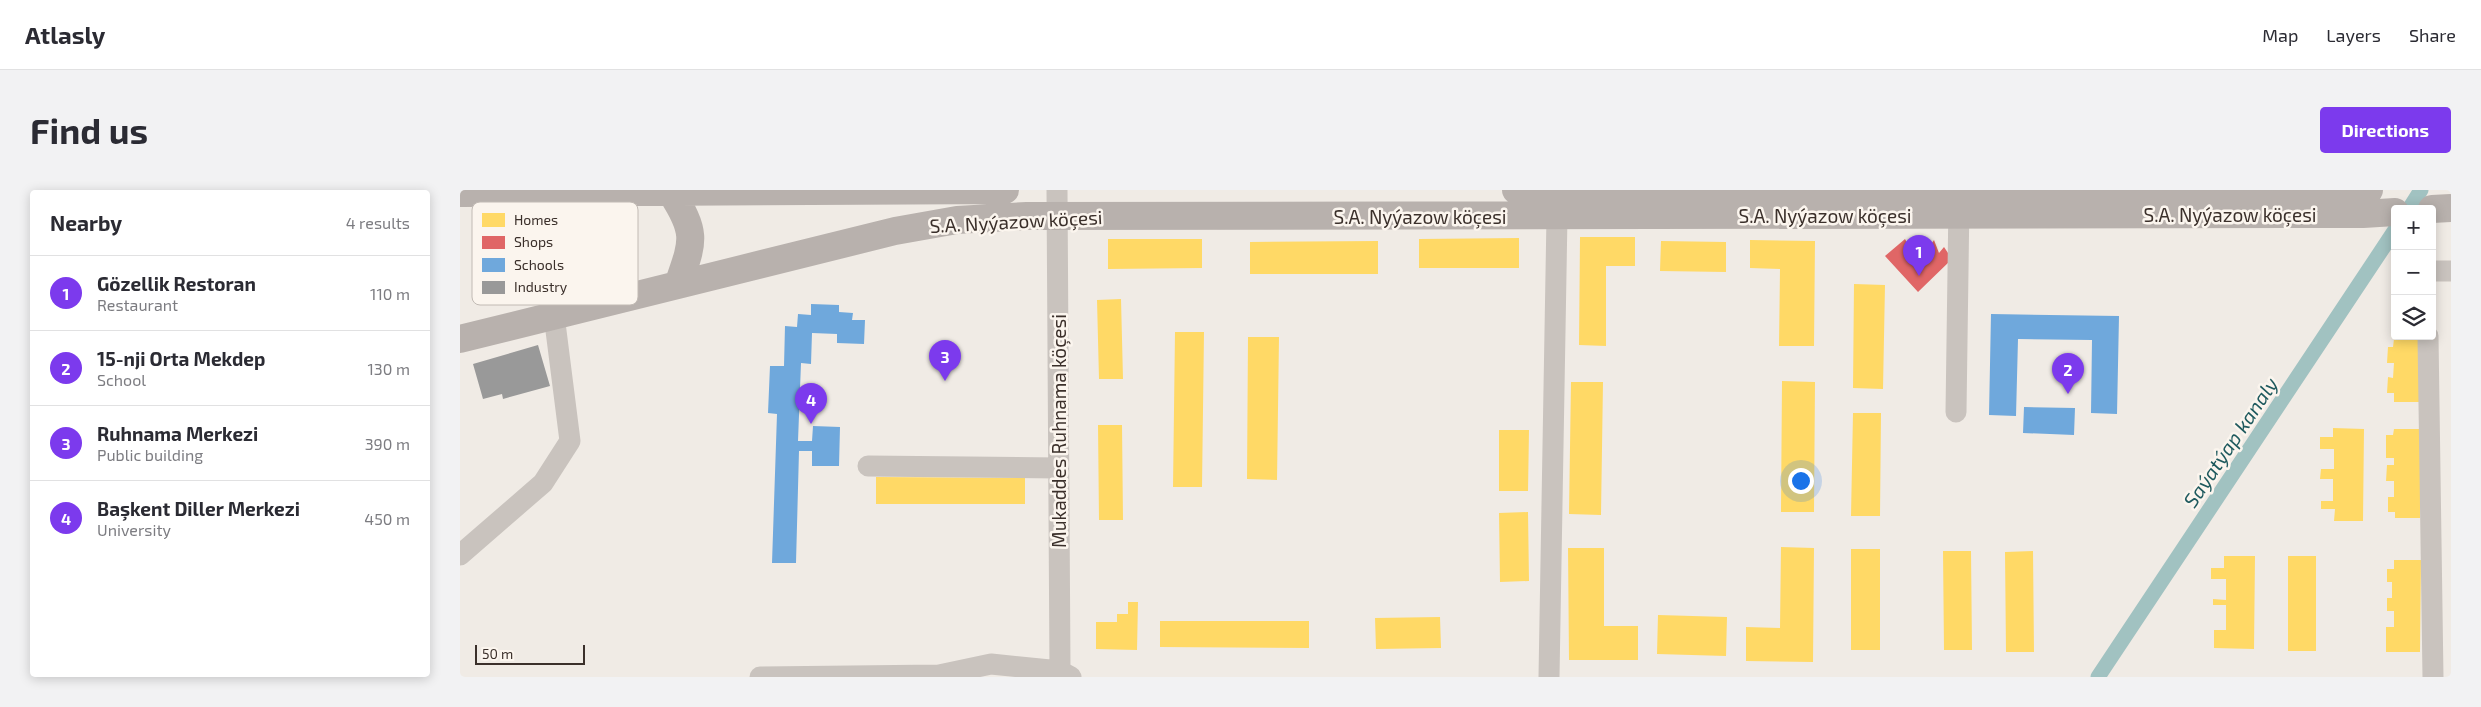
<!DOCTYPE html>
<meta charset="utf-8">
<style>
:root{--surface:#fff;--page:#f2f2f3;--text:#2b2b33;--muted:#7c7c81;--line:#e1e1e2;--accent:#7c3aed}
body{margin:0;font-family:"Exo 2",sans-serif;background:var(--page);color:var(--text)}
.controls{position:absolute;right:15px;top:15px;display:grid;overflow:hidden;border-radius:5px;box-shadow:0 2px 12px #0003}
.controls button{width:45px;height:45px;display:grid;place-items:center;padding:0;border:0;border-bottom:1px solid var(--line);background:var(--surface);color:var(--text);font:25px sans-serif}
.scale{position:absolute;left:15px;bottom:12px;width:110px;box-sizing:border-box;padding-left:5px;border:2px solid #3b302b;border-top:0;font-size:14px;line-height:18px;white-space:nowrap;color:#3b302b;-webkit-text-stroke:4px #fbf5ee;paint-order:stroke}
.you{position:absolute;left:1340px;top:290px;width:18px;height:18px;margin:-12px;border:4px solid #fff;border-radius:50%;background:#1a73e8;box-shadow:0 0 0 8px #1a73e833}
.badge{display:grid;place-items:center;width:32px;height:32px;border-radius:50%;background:var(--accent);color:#fff;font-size:16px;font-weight:700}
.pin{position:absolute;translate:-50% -41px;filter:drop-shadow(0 1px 2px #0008)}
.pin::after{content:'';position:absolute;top:26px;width:18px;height:15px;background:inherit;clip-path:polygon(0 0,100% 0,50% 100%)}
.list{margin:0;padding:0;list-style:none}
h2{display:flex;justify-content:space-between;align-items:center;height:65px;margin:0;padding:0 20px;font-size:21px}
h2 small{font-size:16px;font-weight:400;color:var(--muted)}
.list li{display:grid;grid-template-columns:32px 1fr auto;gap:15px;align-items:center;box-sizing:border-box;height:75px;padding:0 20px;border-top:1px solid var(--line)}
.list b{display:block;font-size:19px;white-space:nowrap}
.list p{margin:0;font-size:16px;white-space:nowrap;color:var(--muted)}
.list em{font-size:16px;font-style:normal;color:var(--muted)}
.icon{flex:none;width:28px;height:28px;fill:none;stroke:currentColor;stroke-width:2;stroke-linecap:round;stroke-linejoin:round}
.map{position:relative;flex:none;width:1991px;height:487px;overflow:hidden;border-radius:5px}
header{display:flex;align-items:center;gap:30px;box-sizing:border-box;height:70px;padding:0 25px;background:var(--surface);border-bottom:1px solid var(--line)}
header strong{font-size:24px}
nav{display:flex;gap:28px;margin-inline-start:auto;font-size:18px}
.intro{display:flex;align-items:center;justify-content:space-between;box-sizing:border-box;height:120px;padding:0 30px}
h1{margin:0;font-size:35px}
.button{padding:12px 22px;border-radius:5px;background:var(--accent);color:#fff;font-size:18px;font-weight:700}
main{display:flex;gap:30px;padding:0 30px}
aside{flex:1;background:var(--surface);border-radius:5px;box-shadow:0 2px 12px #0003}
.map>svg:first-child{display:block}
.homes{fill:#ffd966}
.shops{fill:#e06666}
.schools{fill:#6fa8dc}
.industry{fill:#999}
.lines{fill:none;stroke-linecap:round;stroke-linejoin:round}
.canal{stroke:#a1c2c1;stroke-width:15}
.minor{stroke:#c9c3be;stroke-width:21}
.major{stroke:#b8b1ad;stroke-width:28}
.labels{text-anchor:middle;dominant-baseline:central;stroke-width:5;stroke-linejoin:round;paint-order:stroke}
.street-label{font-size:19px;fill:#3b302b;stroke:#fbf5ee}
.water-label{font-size:20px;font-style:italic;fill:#1f5a5e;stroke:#fbf5ee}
.key{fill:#fbf5ee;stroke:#c1bab4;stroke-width:1}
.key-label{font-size:14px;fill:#3b302b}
</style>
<header>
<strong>Atlasly</strong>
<nav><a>Map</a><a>Layers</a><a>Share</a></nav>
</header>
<div class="intro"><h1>Find us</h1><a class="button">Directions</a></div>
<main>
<aside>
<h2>Nearby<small>4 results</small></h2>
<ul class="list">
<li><span class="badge">1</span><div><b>Gözellik Restoran</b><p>Restaurant</p></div><em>110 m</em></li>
<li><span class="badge">2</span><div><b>15-nji Orta Mekdep</b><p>School</p></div><em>130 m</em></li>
<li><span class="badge">3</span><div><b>Ruhnama Merkezi</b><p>Public building</p></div><em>390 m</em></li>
<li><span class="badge">4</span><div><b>Başkent Diller Merkezi</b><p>University</p></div><em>450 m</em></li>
</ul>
</aside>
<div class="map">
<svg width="1991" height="487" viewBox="0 0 1991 487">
<rect width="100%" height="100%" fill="#f0ebe5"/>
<path class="homes" d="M1120 47H1175V76H1146V156L1119 155Z
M1059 48V78H959V49Z
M648 49H742V78L648 79Z
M1290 50 1355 51 1354 156H1319L1320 79 1290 78Z
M918 51V84H790V52Z
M1201 51 1266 52V82L1200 81Z
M1394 94 1425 95 1423 199 1393 198Z
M661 109 663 189H639L637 110Z
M715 142H744L742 297H713Z
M788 147H819L817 290 787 289Z
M1934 149H1962L1961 212H1934V203H1927L1928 187 1933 188 1934 173H1927L1928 157H1933Z
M1322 191 1355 192 1354 322H1321Z
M1111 192H1143L1141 325 1109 324Z
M1393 223H1421L1420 326H1391Z
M638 235H662L663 330H639Z
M1873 238 1904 239 1903 331H1874L1875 319H1861V311H1873V289H1860L1861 279H1874V259H1860V247H1873Z
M1934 239H1961L1960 328H1935V322H1928V307H1934V291H1926L1927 275H1934V268H1926V245H1933Z
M1039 240H1069L1068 301H1039Z
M416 287 565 288V314H416Z
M1068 322 1069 391 1040 392 1039 323Z
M1321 357 1354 358 1353 472 1286 471V437L1320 438Z
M1108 358H1144V436H1178V470H1109Z
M1391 359H1420V460H1391Z
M1483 361H1511L1512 460H1484Z
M1573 361 1574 462H1546L1545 362Z
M1764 366H1795L1794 459 1754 458V440H1766V415H1753V409L1766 410V389H1751V378H1764Z
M1828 366H1856V461H1828Z
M1934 370H1961L1960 462H1926V437H1934V421H1927V408H1932V392H1927V379H1934Z
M668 412H678L677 460 636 459V432H657V424H668Z
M1198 425 1267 427 1266 466 1197 464Z
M980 427 981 458 916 459 915 428Z
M700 431H849V458L700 457Z"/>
<path class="shops" d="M1445 49 1450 58 1460 50 1468 59 1474 50 1479 63 1484 57 1492 69 1458 102 1425 66Z"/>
<path class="schools" d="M351 114 379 115V122L393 123 392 130H405L404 154 377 153V144L352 143 351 174 341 173 338 251H352L353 236 380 237 379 276H352V261H339L336 373H312L317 224 308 223 310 176H324L325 136 337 137 338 124 351 125Z
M1531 124 1659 126 1657 224 1631 223 1632 150 1558 149 1556 226 1529 225Z
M1564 217 1615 218 1614 245 1563 243Z"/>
<path class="industry" d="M78 155 90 196 43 209 42 204 23 209 13 174Z"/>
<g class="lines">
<path class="canal" d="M1949 19 1961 0
M1638 487 1935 40"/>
<path class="minor" d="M597 0 600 481
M1972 81H1991
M1968 146 1973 487
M1496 222 1499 10
M408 276 598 278
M0 365 83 293 110 251 94 125
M300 487 479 485 531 474 600 481 611 487
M1089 487 1097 26"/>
<path class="major" d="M1056 0H1909
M211 2C237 44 234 49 218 95
M0 3 545 0
M1972 19 1991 18
M0 149 435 41 497 30 567 26 1903 24 1935 22"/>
</g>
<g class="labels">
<g class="street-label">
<text x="1770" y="24">S.A. Nyýazow köçesi</text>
<text x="1365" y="25">S.A. Nyýazow köçesi</text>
<text x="960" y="26">S.A. Nyýazow köçesi</text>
<text transform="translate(556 31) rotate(-3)">S.A. Nyýazow köçesi</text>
<text transform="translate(598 241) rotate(-90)">Mukaddes Ruhnama köçesi</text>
</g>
<g class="water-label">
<text transform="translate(1770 252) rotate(-56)">Saýatýap kanaly</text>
</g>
</g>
<rect x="12" y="12" width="166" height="103" rx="8" class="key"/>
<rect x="22" y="23" width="23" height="14" fill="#ffd966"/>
<rect x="22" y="46" width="23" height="13" fill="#e06666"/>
<rect x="22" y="68" width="23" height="14" fill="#6fa8dc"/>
<rect x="22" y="91" width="23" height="13" fill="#999"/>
<g class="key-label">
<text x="54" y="35">Homes</text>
<text x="54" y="57">Shops</text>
<text x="54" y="80">Schools</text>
<text x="54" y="102">Industry</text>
</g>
</svg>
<div class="controls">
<button>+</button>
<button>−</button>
<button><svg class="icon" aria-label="layers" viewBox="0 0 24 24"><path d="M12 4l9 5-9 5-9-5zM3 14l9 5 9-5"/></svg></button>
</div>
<div class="scale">50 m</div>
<div class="you"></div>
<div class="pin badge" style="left:1459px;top:86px">1</div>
<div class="pin badge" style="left:1608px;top:204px">2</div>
<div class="pin badge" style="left:485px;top:191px">3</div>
<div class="pin badge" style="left:351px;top:234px">4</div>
</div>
</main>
